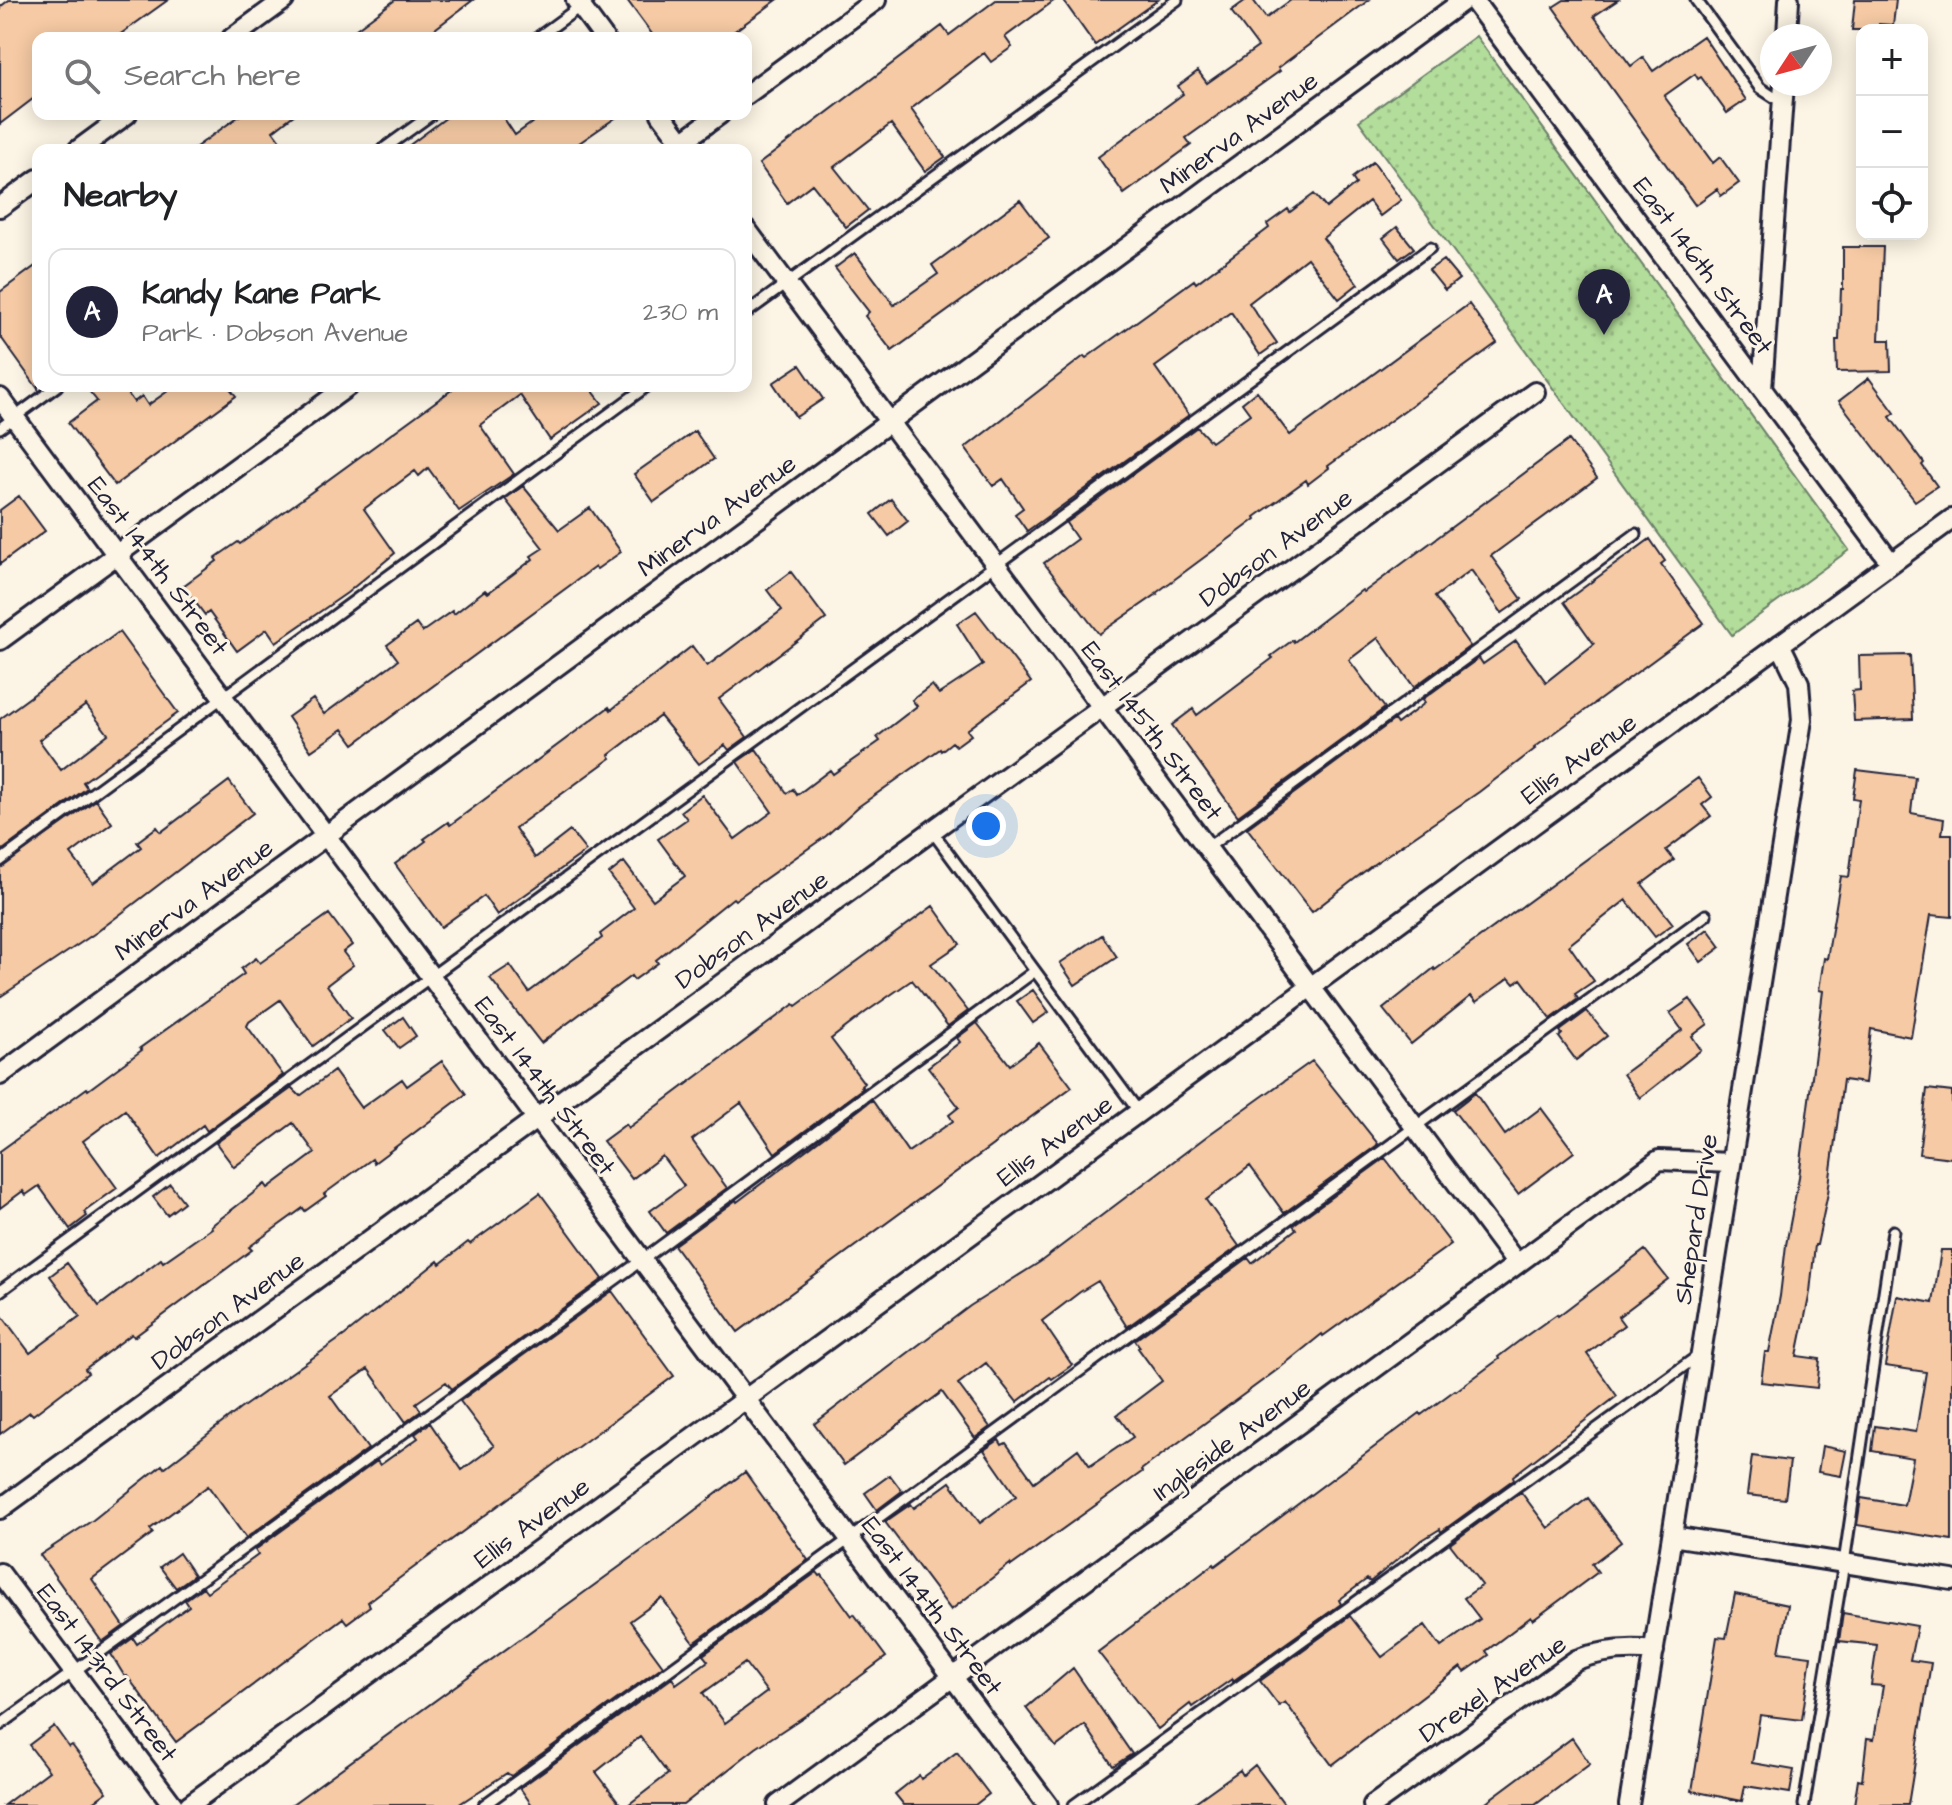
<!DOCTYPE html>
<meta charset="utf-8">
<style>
:root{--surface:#fff;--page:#f2f2f2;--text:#202124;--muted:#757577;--line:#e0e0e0;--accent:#22223b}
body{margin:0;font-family:"Architects Daughter",sans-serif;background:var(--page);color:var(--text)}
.controls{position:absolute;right:24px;top:24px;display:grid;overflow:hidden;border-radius:16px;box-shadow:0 4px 20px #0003}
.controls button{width:72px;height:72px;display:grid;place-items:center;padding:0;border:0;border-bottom:2px solid var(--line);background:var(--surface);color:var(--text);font:40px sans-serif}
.compass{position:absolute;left:1760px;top:24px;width:72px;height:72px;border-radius:50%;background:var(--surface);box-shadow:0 4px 20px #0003;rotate:234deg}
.you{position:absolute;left:986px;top:826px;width:28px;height:28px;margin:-20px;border:6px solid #fff;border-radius:50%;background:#1a73e8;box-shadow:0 0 0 12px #1a73e833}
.badge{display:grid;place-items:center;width:52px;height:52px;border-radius:50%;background:var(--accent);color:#fff;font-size:26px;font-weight:700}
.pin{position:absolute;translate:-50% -66px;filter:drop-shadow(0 2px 4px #0008)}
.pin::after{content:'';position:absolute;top:42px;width:28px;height:24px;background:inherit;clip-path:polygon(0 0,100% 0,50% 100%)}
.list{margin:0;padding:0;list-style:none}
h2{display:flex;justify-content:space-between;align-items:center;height:104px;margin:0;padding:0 32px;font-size:34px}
h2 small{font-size:26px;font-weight:400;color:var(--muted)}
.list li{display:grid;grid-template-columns:52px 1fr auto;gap:24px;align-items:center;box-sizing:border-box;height:128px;margin:0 16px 16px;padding:0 16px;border:2px solid var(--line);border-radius:16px}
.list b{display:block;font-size:30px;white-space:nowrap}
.list p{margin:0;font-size:26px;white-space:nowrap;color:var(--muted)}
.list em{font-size:26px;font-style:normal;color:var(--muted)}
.icon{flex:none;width:44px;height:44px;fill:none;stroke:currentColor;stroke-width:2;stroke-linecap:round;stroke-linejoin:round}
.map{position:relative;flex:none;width:1952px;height:1805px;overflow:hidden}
.search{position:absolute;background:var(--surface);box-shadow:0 4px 20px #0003;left:32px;top:32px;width:720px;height:88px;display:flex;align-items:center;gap:20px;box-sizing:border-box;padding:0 28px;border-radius:16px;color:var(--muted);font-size:30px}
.panel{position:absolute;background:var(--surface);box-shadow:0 4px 20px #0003;left:32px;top:144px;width:720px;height:248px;border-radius:16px}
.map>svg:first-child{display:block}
.park{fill:url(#park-dots);stroke:#6a806a;stroke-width:2}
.building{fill:#f5caa4;stroke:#22223b;stroke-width:2;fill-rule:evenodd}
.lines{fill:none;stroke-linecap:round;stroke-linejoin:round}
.service-casing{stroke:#22223b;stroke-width:15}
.minor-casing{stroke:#22223b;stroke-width:24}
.service{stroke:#fcf5e5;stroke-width:9}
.minor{stroke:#fcf5e5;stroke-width:18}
.labels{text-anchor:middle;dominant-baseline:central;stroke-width:6;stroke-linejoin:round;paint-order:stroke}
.street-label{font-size:26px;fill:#22223b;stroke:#fcf5e5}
</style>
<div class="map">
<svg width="1952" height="1805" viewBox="0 0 1952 1805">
<defs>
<pattern id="park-dots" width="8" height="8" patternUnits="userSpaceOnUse" patternTransform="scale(2)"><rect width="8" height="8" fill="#b3dd9a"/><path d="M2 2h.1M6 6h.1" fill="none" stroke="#9abd86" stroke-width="1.8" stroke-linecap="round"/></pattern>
</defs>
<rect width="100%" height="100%" fill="#fcf5e5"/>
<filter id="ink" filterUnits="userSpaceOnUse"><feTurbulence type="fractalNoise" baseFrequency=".0125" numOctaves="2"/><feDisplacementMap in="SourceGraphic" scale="16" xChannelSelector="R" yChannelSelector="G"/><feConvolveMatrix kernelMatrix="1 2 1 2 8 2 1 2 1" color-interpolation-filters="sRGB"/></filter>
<g filter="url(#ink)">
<path class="park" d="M1476 36 1849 550 1732 635 1359 121Z"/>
<path class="building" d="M9 0H168L115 38H38V95L0 124V7Z
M395 0H473L423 38H344Z
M627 0H777L725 38H655Z
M996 0H1055L1005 37 1012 47 991 62 984 53 911 109 945 157 925 171 891 124 834 167 868 210 846 227 812 184 787 203 759 164 942 26 949 35Z
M1063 0H1158L1095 45Z
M1246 0H1253L1266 18 1291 0H1369L1278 68 1280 71 1186 138 1191 145 1124 194 1098 157 1183 94 1178 86 1198 71 1207 83 1258 47 1231 11Z
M1564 0H1618L1594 16 1631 66 1643 57 1653 71 1703 36 1746 100 1727 113 1701 77 1698 79 1695 74 1664 96 1713 163 1720 157 1739 183 1721 196 1717 189 1695 205 1553 7Z
M1855 0H1896L1893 25 1879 24V30H1852Z
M242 114H295L273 131 287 150H192Z
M451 114H501L515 135 544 114H621L569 150H403Z
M1373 162 1401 200 1380 216 1369 201 1323 238 1358 284 1339 299 1307 258 1249 303 1277 343 1260 355 1231 312 1155 367 1189 415 1027 531 1015 514 1023 508 1003 479 993 486 965 448 1084 356 1086 358 1194 280 1196 283 1269 228 1267 224 1288 209 1290 212 1314 194 1326 208 1356 184 1352 178Z
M1020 200 1049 238 892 351 865 316 869 312 835 268 855 253 894 305 938 274 932 265Z
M1397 227 1414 248 1399 259 1383 238Z
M1843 247H1883L1879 340H1890L1891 371 1837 372 1836 340H1839L1841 289H1843Z
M1443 260 1459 279 1445 290 1429 270Z
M38 264V389L0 336V292Z
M1469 304 1497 343 1328 466 1329 468 1308 484 1306 480 1255 517 1256 519 1156 593 1157 594 1099 634 1044 563 1077 539 1066 523 1197 427 1211 442 1250 414 1242 403 1257 391 1290 435Z
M800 365 823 399 796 417 773 383Z
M1869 378 1895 413 1890 417 1924 463 1922 465 1937 486 1915 501 1839 401Z
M85 386H122L134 402 142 396 148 405 175 386H228L236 396 115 485 68 423 97 401Z
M457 386H589L602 403 550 440 520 395 480 425 514 474 459 511 428 468 419 476 415 471 364 509 395 553 347 593 276 642 267 629 237 651 209 612 205 615 183 586 217 561 215 558 238 542 240 544Z
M695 431 714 459 654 502 634 474Z
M1569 440 1597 478 1491 556 1522 599 1502 613 1471 570 1435 597 1470 646 1414 687 1378 638 1349 660 1385 708 1238 816 1172 725 1193 709 1197 715 1273 658 1271 656 1293 640 1294 642 1362 590 1364 592Z
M523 486 559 530 590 508 621 552 597 569 595 567 354 744 343 729 311 751 288 717 313 699 324 714 398 660 387 645 416 624 422 632 452 611 454 614 485 590 488 593 533 559 531 556 543 548 505 499Z
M19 496 45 531 0 564V510Z
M891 499 908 521 889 536 872 514Z
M1650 539 1665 561 1661 564 1704 623 1534 748 1535 749 1479 792 1374 864 1312 912 1247 828 1394 720 1397 724 1425 703 1423 699 1479 658 1483 664 1516 641 1546 682 1594 644 1564 602Z
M791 572 826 619 719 699 747 737 729 750 725 745 699 764 660 716 609 755 611 758 515 828 535 858 570 831 586 851 497 915 484 896 441 927 395 864 426 841 424 839 448 822 450 825 609 707 611 710 692 646 707 666 782 610 767 590Z
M976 611 1031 682 967 730 971 735 956 746 952 742 941 751 940 749 858 807 826 836 735 900 733 898 656 960 658 963 634 980 631 976 541 1043 490 978 510 965 529 992 602 938 600 934 634 908 609 874 624 862 653 900 685 876 658 839 687 819 681 811 702 795 735 839 772 812 737 762 756 749 787 793 793 789 797 795 830 770 833 774 880 741 877 737 917 706 912 700 932 685 939 694 983 665 957 624Z
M119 632 178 713 83 782 87 788 0 852V719ZM86 705 108 734 61 770 39 740Z
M1910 655 1913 719 1854 721 1852 691 1860 690 1859 656Z
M1857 770 1915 777 1911 813 1944 819 1942 834H1952V917L1931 915 1911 1037 1871 1029 1865 1083 1843 1080 1828 1193 1817 1245H1815L1810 1292 1797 1356 1820 1359 1817 1388 1761 1382 1765 1352H1769L1780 1296 1786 1245 1799 1177 1823 991 1819 990 1824 958 1827 959 1841 876 1849 877 1859 799 1853 798Z
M1698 778 1712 797 1702 805 1711 816 1666 850 1674 860 1642 884 1673 924 1655 937 1626 900 1569 945 1594 981 1575 994 1578 999 1551 1019 1521 979 1514 984 1509 978 1476 1002 1471 996 1411 1044 1383 1009 1434 968 1435 970Z
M229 781 253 813 97 932 0 997V868L96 800 112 823 71 854 93 883 141 847 137 842 157 827 161 832Z
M933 906 960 944 931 964 968 1011 948 1026 912 980 866 1012 831 1039 864 1083 861 1086 863 1088 775 1153 741 1103 718 1120 692 1140 727 1188 666 1233 650 1211 684 1186 662 1156 632 1179 603 1141 626 1124 628 1128 794 1004 796 1006Z
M329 914 352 945 343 952 353 965 327 985 351 1018 313 1046 280 1000 249 1022 247 1026 283 1075 207 1131 203 1125 159 1158 125 1110 83 1141 117 1188 84 1212 87 1216 70 1229 39 1186 26 1195 23 1191 0 1208V1151L87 1088 88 1090 142 1050 140 1048 244 974 241 969 256 958 260 963Z
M1708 929 1721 947 1701 962 1688 944Z
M1102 935 1117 957 1075 985 1060 963Z
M1033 990 1049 1012 1033 1023 1017 1001Z
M1690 999 1708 1024 1692 1036 1701 1050 1640 1098 1623 1074 1682 1030 1670 1013Z
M1587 1011 1607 1036 1576 1060 1559 1037 1562 1034 1560 1031Z
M403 1017 416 1036 399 1048 385 1030Z
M977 1023 1010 1065 1039 1043 1072 1087 738 1332 674 1245 736 1200 737 1202 872 1100 908 1152 953 1121 949 1115 959 1107 928 1067 960 1042 957 1038Z
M442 1061 466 1094 374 1163 372 1159 324 1194 326 1196 305 1211 303 1208 249 1247 252 1250 237 1261 134 1337 132 1334 85 1369 88 1373 54 1399 33 1415 30 1412 0 1434V1313L30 1353 80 1316 50 1276 67 1263 99 1306 161 1259 163 1262 212 1228 211 1226 265 1184 268 1188 315 1153 293 1123 234 1167 216 1143 292 1088 300 1096 334 1071 361 1108 402 1079 407 1086Z
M1312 1061 1378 1144 1376 1146 1284 1213 1250 1166 1206 1200 1239 1246 1127 1327 1098 1281 1080 1292 1042 1321 1072 1365 1052 1379 1050 1377 1017 1402 986 1363 958 1384 990 1427 975 1438 942 1392 844 1465 814 1424 970 1306 1040 1262 1207 1136Z
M1927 1089 1952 1092V1158L1919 1154Z
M1475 1093 1505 1135 1541 1108 1574 1152 1518 1194 1453 1110Z
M1385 1158 1451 1244 1323 1336 1322 1334 1281 1367 1141 1470 1142 1472 1011 1566 1010 1564 951 1610 885 1522 911 1504 914 1508 950 1482 980 1523 1016 1496 984 1450 999 1440 1002 1445 1006 1443 1034 1482 1078 1449 1090 1466 1133 1437 1117 1415 1162 1381 1138 1348 1140 1347 1135 1340 1248 1258 1252 1263 1296 1229 1293 1225Z
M170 1184 184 1202 167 1215 153 1197Z
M540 1193 603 1279 452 1389 446 1382 416 1403 421 1411 406 1422 368 1369 330 1396 368 1449 246 1538 208 1486 150 1529 153 1533 92 1579 124 1626 102 1642 40 1555 93 1520 162 1465 164 1468 240 1409 345 1335 438 1261 440 1264 468 1242 470 1244Z
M1645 1250 1668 1279 1618 1317 1624 1325 1587 1354 1617 1396 1513 1476 1514 1479 1441 1532 1440 1529 1419 1542 1370 1582 1367 1579 1339 1600 1341 1604 1233 1681 1232 1679 1192 1707 1190 1704 1158 1729 1098 1652 1214 1564 1215 1566 1420 1413 1421 1415 1455 1390 1456 1391 1499 1359 1498 1357 1523 1338 1557 1314 1558 1316Z
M1941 1250H1952V1540L1857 1525 1861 1498 1904 1505 1913 1458 1872 1451 1875 1426 1916 1432 1926 1372 1885 1366 1897 1296 1933 1303Z
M612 1291 674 1376 397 1580 368 1602 370 1606 347 1623 343 1618 176 1742 127 1676 125 1677 111 1654 133 1638 137 1644 189 1606 185 1600 203 1587 207 1592 258 1555 255 1550 377 1461 380 1465 418 1438 415 1434 430 1423 462 1470 494 1446 460 1401Z
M1822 1446 1846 1451 1841 1476 1818 1472Z
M1752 1456 1790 1461 1785 1499 1747 1495Z
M745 1472 808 1560 694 1643 662 1598 630 1621 663 1666 511 1776 507 1773 458 1805H291L644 1549Z
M890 1475 902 1491 877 1510 865 1493Z
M1521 1492 1548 1528 1588 1498 1621 1542 1592 1564 1598 1572 1533 1620 1531 1617 1486 1651 1489 1655 1465 1672 1461 1667 1332 1765 1285 1702 1279 1706 1260 1681 1350 1616 1382 1657 1425 1625 1441 1647 1480 1619 1464 1598 1482 1585 1450 1544Z
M179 1553 194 1575 176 1588 160 1567Z
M817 1572 820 1576 822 1575 852 1616 854 1614 886 1657 826 1702 756 1748 683 1805H628L668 1774 640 1737 596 1772 621 1805H532L520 1788 672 1678 676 1684 708 1661 703 1655ZM745 1663 767 1692 725 1723 703 1693Z
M1735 1594 1788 1605 1779 1652 1811 1656 1802 1720 1760 1715 1752 1763 1794 1770 1790 1793 1745 1786 1742 1801 1692 1791 1717 1637 1726 1638Z
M1843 1613 1917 1626 1910 1660 1931 1663 1908 1805H1854L1858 1779 1862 1780 1867 1738 1874 1739 1883 1686 1871 1685 1877 1645 1839 1641Z
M1073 1668 1132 1754 1113 1766 1085 1725 1056 1747 1026 1708Z
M54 1726 69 1747 72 1745 107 1792 89 1805H4L49 1771 29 1745Z
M1572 1738 1590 1764 1535 1805H1482Z
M957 1752 989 1794 975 1805H904L895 1794 919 1775 921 1779Z
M1255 1765 1285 1805H1191L1240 1770 1243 1775Z"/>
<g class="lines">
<defs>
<path id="service" d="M1696 0 1760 88 1783 103
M537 38 589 0
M382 150 432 114
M746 313 1177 0
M0 428 57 386
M932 831 1139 1112
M1207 848 1636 534
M0 861 647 386
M0 1291 1430 248
M0 1725 642 1260 1035 971
M484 1805 1706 915
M1074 1805 1698 1356
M1804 1805 1844 1563 1893 1231"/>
<path id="minor" d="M576 0 604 38
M1473 0 1891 563
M1787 36 1789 0
M232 38 284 0
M746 95 876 0
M661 114 688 150
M78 150 127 114
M671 150 720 114
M0 207 38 179
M746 229 1517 1264
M1762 389 1784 84
M0 398 1048 1805
M0 640 348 386
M0 1075 1464 0
M0 1509 1535 392
M1672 1536 1952 1580
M0 1573 173 1805
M189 1805 1952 519
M778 1805 1659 1160 1731 1163
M1373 1805 1576 1660C1602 1650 1626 1648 1654 1651
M1629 1805 1802 720 1799 683 1780 644"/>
</defs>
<use href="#service" class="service-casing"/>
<use href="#minor" class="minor-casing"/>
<use href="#service" class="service"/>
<use href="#minor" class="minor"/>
</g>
</g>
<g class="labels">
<g class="street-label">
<text transform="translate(1239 133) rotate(-36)">Minerva Avenue</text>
<text transform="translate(1703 266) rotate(53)">East 146th Street</text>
<text transform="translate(717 516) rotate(-36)">Minerva Avenue</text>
<text transform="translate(1276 548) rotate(-36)">Dobson Avenue</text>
<text transform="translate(158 566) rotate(53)">East 144th Street</text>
<text transform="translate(1152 731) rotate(53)">East 145th Street</text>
<text transform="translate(1579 759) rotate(-36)">Ellis Avenue</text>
<text transform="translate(194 900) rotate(-36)">Minerva Avenue</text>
<text transform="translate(752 930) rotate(-36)">Dobson Avenue</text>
<text transform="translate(545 1086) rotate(53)">East 144th Street</text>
<text transform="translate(1055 1141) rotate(-36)">Ellis Avenue</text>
<text transform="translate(1696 1219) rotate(-81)">Shepard Drive</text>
<text transform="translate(228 1311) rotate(-36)">Dobson Avenue</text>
<text transform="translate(1232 1440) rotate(-36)">Ingleside Avenue</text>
<text transform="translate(532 1523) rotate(-36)">Ellis Avenue</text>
<text transform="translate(932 1606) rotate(53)">East 144th Street</text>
<text transform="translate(107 1673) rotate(53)">East 143rd Street</text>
<text transform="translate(1493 1689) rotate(-34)">Drexel Avenue</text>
</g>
</g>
</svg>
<div class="controls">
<button>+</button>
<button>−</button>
<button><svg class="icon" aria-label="locate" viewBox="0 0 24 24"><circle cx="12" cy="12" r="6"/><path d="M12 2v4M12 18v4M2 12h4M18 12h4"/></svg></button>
</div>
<svg class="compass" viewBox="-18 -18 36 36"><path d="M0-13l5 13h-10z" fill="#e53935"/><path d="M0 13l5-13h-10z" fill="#757577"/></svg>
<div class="you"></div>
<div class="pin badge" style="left:1604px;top:335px">A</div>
<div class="search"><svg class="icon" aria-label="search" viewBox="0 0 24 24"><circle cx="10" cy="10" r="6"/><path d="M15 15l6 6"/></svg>Search here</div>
<section class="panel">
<h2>Nearby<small></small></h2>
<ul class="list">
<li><span class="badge">A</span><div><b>Kandy Kane Park</b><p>Park · Dobson Avenue</p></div><em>230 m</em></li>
</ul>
</section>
</div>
